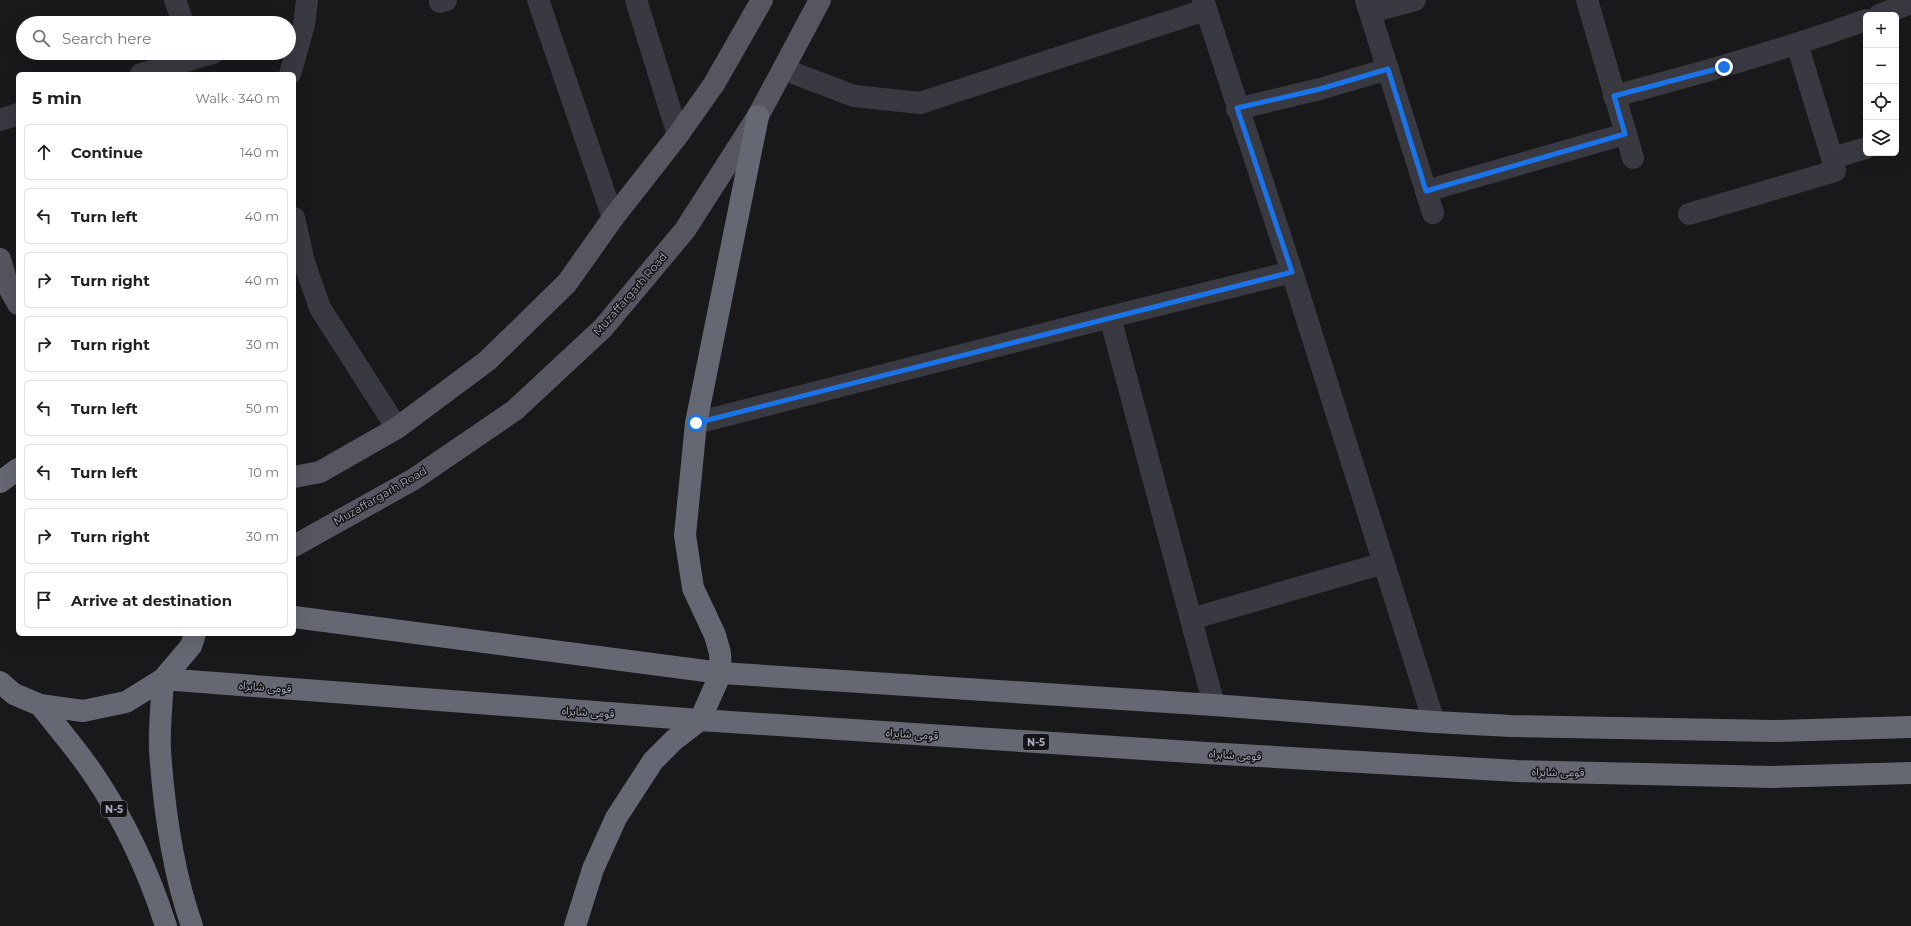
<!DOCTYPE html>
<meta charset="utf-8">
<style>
:root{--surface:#fff;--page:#f6f6f6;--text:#202124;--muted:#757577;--line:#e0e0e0}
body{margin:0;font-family:Montserrat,"Noto Sans Arabic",sans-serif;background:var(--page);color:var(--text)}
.controls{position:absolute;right:12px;top:12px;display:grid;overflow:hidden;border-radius:6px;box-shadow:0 4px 16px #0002}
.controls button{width:36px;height:36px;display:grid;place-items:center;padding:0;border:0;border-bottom:1px solid var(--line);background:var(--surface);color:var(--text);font:20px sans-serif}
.stop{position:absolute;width:12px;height:12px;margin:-9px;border:3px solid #1a73e8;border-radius:50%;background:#fff}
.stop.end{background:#1a73e8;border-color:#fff;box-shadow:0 1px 4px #0008}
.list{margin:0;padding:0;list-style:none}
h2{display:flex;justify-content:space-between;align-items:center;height:52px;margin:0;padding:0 16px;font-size:17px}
h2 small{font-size:13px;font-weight:400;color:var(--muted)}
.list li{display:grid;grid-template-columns:26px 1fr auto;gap:12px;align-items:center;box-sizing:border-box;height:56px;margin:0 8px 8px;padding:0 8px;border:1px solid var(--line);border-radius:6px}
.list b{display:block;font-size:15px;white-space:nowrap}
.list em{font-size:13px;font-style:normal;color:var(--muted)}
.icon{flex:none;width:22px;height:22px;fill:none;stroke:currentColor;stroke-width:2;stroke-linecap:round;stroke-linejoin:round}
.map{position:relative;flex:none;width:1911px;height:926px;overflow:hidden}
.search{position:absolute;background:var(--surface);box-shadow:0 4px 16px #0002;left:16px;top:16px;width:280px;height:44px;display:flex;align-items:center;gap:10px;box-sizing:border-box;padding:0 14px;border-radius:22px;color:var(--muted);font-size:15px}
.panel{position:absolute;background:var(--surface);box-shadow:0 4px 16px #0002;left:16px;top:72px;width:280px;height:564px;border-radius:6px}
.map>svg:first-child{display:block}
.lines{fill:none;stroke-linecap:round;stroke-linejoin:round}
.minor{stroke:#393a41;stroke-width:22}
.major{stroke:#555660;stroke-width:22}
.highway{stroke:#656772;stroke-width:22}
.route{stroke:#1a73e8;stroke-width:5}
.labels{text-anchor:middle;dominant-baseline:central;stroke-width:3;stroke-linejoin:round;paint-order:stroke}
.shield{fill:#141416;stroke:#7d808a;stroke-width:1}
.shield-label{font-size:10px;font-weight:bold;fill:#aaaebc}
.street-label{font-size:11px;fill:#aaaebc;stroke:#141416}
</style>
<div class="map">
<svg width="1911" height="926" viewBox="0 0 1911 926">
<rect width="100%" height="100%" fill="#19191b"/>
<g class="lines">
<path class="minor" d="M175 0 183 23
M538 0 613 218
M636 0 678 135
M1203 0 1292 272 1434 722
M1366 0 1433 213
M1587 0 1633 158
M440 2 446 0
M1370 12 1415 0
M1879 15 1911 3
M1797 44 1832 158 1866 148
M783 69 854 96 920 103 1205 10
M141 74 213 53
M290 74 304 25 307 0
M1614 96C1699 74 1783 50 1866 20
M1237 109 1320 89 1388 69
M0 120 18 114
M1426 191 1625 134
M1689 214 1835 171 1832 158
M294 218 304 262 320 308 397 428
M1110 317 1214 705
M696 423 1110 317 1292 272
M1191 619 1384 563"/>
<path class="major" d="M0 259 8 286 18 304
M294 477 320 472 397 428 487 361 567 283 613 218 678 135 714 84 762 0
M294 546 414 479 515 410 603 328 685 230 758 116 820 0"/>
<path class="highway" d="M0 482 18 469
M294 617 721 673 1214 705 1434 722 1511 726 1775 731 1911 727
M0 682 14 694 40 705 83 711 126 702 163 679 191 646 195 634
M40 705C58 728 78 751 94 775 125 821 149 873 166 926
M192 926C172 869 164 810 160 750 159 726 162 703 163 679L700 720 1206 753 1517 771 1773 777 1911 773
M575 926 593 869 616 818 653 761 674 740 700 720 721 673 720 653 715 635 693 588 685 535 696 423 758 116"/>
</g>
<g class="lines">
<path class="route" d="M696 423 1292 272 1237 108 1320 89 1388 69 1426 191 1625 134 1614 96 1724 67"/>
</g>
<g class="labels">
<g class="shield">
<rect x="1023" y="734" width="26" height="16" rx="3"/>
<rect x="101" y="801" width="26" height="16" rx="3"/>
</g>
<g class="shield-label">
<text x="1036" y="742">N-5</text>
<text x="114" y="809">N-5</text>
</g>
<g class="street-label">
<text transform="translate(630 294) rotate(-49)">Muzaffargarh Road</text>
<text transform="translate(380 496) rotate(-30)">Muzaffargarh Road</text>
<text transform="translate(265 687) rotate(4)">قومی شاہراہ</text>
<text transform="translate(588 712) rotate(4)">قومی شاہراہ</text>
<text transform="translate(912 734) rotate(4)">قومی شاہراہ</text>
<text transform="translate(1235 755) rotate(3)">قومی شاہراہ</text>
<text transform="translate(1558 772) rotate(1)">قومی شاہراہ</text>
</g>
</g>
</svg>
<div class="controls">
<button>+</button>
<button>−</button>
<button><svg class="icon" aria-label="locate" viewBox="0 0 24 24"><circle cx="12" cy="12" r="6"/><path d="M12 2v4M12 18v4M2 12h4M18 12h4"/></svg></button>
<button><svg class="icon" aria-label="layers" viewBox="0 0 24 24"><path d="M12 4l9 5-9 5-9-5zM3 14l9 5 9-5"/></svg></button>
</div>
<div class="stop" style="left:696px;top:423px"></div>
<div class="stop end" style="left:1724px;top:67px"></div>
<div class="search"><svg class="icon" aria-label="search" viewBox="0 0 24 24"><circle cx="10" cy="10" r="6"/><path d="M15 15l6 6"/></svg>Search here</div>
<section class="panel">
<h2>5 min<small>Walk · 340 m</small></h2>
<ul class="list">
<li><svg class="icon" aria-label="ahead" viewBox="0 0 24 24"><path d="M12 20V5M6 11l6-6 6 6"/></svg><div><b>Continue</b></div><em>140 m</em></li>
<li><svg class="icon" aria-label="left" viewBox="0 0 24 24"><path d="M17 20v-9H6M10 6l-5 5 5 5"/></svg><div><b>Turn left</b></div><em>40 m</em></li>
<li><svg class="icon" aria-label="right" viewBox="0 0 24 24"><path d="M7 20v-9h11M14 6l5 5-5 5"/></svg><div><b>Turn right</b></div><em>40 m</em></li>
<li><svg class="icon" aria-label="right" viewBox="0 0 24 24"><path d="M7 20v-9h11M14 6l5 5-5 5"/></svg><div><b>Turn right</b></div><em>30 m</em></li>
<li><svg class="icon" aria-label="left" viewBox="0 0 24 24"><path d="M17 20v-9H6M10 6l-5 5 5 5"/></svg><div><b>Turn left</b></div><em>50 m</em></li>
<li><svg class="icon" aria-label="left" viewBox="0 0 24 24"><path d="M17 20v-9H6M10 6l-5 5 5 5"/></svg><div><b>Turn left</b></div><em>10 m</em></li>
<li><svg class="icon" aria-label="right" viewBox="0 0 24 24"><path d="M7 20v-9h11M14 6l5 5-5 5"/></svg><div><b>Turn right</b></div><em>30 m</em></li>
<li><svg class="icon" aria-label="arrive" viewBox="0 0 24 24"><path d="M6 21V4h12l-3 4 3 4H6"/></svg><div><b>Arrive at destination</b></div></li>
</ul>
</section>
</div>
